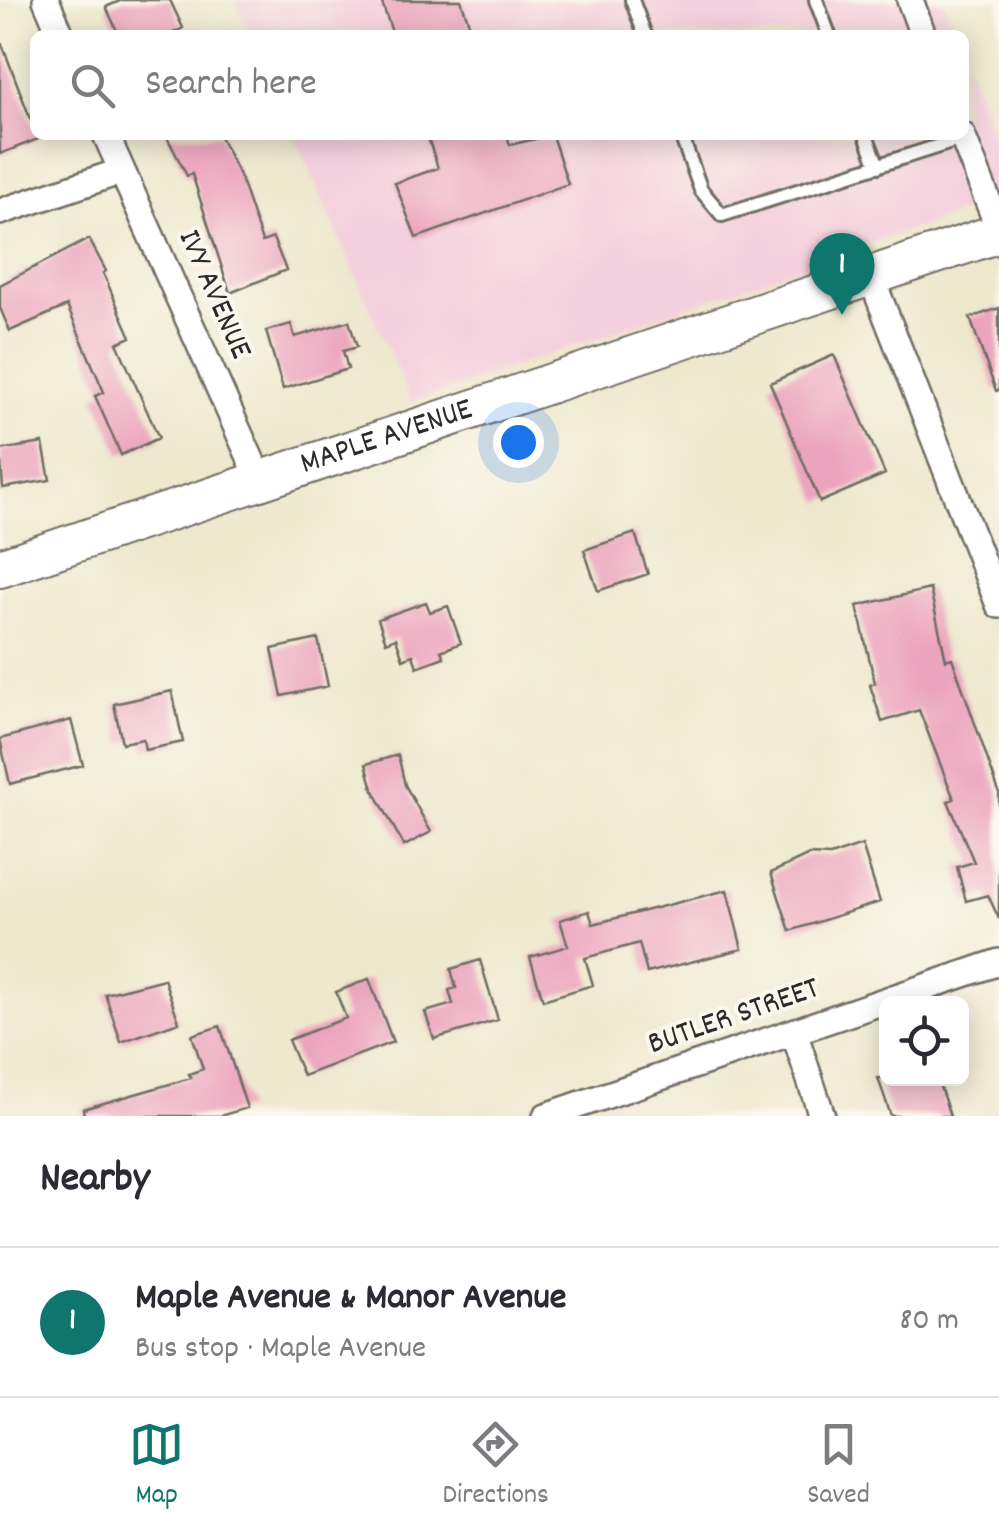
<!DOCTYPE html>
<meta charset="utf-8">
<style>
:root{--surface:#fff;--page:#f7f7f7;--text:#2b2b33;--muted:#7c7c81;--line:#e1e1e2;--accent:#0f766e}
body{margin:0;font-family:Dekko,sans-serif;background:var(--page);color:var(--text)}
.controls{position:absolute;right:30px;bottom:30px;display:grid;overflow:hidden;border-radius:15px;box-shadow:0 5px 25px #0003}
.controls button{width:90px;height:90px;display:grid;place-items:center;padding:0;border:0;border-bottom:2px solid var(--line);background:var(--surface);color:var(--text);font:50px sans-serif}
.you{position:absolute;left:518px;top:442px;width:35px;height:35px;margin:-25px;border:8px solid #fff;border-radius:50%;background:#1a73e8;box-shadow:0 0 0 15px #1a73e833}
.badge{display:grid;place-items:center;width:65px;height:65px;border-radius:50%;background:var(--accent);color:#fff;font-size:32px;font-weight:700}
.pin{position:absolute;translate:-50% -82px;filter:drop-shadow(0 2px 5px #0008)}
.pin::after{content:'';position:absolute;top:52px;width:35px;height:30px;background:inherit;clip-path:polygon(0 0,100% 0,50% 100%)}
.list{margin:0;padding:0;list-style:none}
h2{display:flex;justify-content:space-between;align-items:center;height:130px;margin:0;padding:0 40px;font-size:42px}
h2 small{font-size:32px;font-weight:400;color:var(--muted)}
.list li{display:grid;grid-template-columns:65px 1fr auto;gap:30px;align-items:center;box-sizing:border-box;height:150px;padding:0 40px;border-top:2px solid var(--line)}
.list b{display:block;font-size:38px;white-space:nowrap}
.list p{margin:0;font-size:32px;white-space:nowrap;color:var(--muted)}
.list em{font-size:32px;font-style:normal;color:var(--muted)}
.icon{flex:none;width:55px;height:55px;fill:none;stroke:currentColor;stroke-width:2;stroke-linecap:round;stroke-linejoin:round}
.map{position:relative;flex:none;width:999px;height:1116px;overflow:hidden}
.search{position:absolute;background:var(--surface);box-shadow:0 5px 25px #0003;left:30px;right:30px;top:30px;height:110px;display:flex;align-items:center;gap:25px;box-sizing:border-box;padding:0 35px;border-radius:15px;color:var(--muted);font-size:38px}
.sheet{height:280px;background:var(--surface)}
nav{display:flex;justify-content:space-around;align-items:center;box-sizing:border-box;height:140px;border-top:2px solid var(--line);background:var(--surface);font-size:28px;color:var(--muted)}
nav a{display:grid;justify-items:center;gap:5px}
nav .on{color:var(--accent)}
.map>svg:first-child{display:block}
.built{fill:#f4cfdd}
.building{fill:#eca4be}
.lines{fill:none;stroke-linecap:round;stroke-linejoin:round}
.service-casing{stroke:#6f6d64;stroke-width:18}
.minor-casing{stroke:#6f6d64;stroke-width:30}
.secondary-casing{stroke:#6f6d64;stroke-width:42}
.service{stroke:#fff;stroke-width:12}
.minor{stroke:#fff;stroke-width:25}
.secondary{stroke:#fff;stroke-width:38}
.labels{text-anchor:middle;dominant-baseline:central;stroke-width:8;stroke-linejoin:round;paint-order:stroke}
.street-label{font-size:32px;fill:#2b2b2b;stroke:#fbf7ec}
</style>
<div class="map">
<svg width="999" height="1116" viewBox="0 0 999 1116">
<rect width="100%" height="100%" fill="#fbf7ec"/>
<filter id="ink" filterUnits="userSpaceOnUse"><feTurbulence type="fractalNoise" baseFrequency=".01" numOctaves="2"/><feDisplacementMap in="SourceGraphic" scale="20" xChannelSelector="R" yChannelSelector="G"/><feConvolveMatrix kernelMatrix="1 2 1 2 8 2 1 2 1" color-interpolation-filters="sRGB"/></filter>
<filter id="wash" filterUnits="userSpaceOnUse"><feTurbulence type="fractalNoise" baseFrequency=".0048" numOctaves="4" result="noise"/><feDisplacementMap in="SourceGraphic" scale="40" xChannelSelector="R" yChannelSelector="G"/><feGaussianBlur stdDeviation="2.25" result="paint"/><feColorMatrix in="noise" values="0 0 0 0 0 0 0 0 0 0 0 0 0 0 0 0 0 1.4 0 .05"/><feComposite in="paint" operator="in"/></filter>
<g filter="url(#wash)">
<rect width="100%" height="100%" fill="#eee8ce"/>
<path class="built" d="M235 0H943L956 35H250Z
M964 57 999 151V199L411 402 294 135H964Z"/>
<g id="blocks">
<path class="building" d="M122 0H170L183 28 169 35H119L106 7Z
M381 0H461L473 35H393Z
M2 44 38 139 0 154V45Z
M166 135H219L240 177 262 242 273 238 286 270 230 293 192 174 187 176Z
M427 135H507L510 145 552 135 568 184 416 238 395 183 438 168Z
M89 239 106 271 103 273 131 337 117 343 159 438 121 455 95 396 104 392 67 306 10 331 0 308V285Z
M999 308V390L996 391 970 318Z
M349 321 357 347 343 351 348 369 283 389 266 331 291 324 295 337Z
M834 355 885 474 820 502 770 383Z
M43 443 50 480 3 488 0 450Z
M635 533 648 574 598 591 584 550Z
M930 589 946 660 952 658 999 792V919L988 895 966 901 957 867 974 862 948 801 954 799 919 710 882 722 870 685 875 683 857 606Z
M426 602 430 612 448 606 461 643 441 651 444 657 417 667 413 655 403 659 396 638 386 642 378 619Z
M318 639 328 686 282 696 272 649Z
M172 691 183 742 145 750 143 739 122 743 114 704Z
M71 720 83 765 10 784 0 739Z
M398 755 405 785 431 832 404 846 373 789 366 764Z
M862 845 880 902 790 931 771 873 809 855 830 856Z
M727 890 742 949 647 973 639 943 585 958 593 985 543 1000 530 957 568 946 560 920 589 911 593 924Z
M480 960 498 1020 434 1039 425 1012 453 1004 449 990 456 988 451 969Z
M164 979 179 1022 121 1042 105 994Z
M369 979 393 1042 303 1076 288 1040 346 1018 336 992Z
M220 1026 247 1108 220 1116H84L83 1109 191 1078 189 1074 203 1069 192 1035Z
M878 1078H937L950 1116H891Z"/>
</g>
</g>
<g filter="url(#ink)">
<use href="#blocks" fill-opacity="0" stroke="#6f6d64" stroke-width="2.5"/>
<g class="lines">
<defs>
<path id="service" d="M632 0 645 35
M816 0 829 35
M681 135 701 190 722 215 964 138
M866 135 878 166"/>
<path id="minor" d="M46 0 61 35
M910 0 923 35
M106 135 261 482
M962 135 999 229
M0 212 122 171
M871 277 999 605
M794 1032 822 1116
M546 1116 999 962"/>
<g id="secondary">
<path id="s1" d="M0 568 999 233"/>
</g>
</defs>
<use href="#service" class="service-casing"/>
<use href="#minor" class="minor-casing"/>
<use href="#secondary" class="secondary-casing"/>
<use href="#service" class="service"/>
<use href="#minor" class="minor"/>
<use href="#secondary" class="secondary"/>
</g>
</g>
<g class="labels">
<g class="street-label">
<text transform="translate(213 295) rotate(66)">IVY AVENUE</text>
<text stroke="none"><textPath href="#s1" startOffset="408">MAPLE AVENUE</textPath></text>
<text transform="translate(734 1018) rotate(-19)">BUTLER STREET</text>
</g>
</g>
</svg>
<div class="controls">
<button><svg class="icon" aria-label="locate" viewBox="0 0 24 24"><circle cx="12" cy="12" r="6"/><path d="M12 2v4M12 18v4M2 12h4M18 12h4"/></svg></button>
</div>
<div class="you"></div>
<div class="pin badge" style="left:842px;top:315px">1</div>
<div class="search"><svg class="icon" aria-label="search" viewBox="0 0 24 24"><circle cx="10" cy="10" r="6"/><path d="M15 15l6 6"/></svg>Search here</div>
</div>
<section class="sheet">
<h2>Nearby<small></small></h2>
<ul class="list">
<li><span class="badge">1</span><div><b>Maple Avenue &amp; Manor Avenue</b><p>Bus stop · Maple Avenue</p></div><em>80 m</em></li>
</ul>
</section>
<nav>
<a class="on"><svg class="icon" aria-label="map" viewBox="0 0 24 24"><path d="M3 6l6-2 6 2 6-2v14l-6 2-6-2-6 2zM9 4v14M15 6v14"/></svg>Map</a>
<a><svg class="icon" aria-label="directions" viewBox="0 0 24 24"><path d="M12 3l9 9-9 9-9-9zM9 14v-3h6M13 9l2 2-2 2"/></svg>Directions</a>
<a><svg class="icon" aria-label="saved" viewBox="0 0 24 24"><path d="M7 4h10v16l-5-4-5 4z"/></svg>Saved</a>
</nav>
